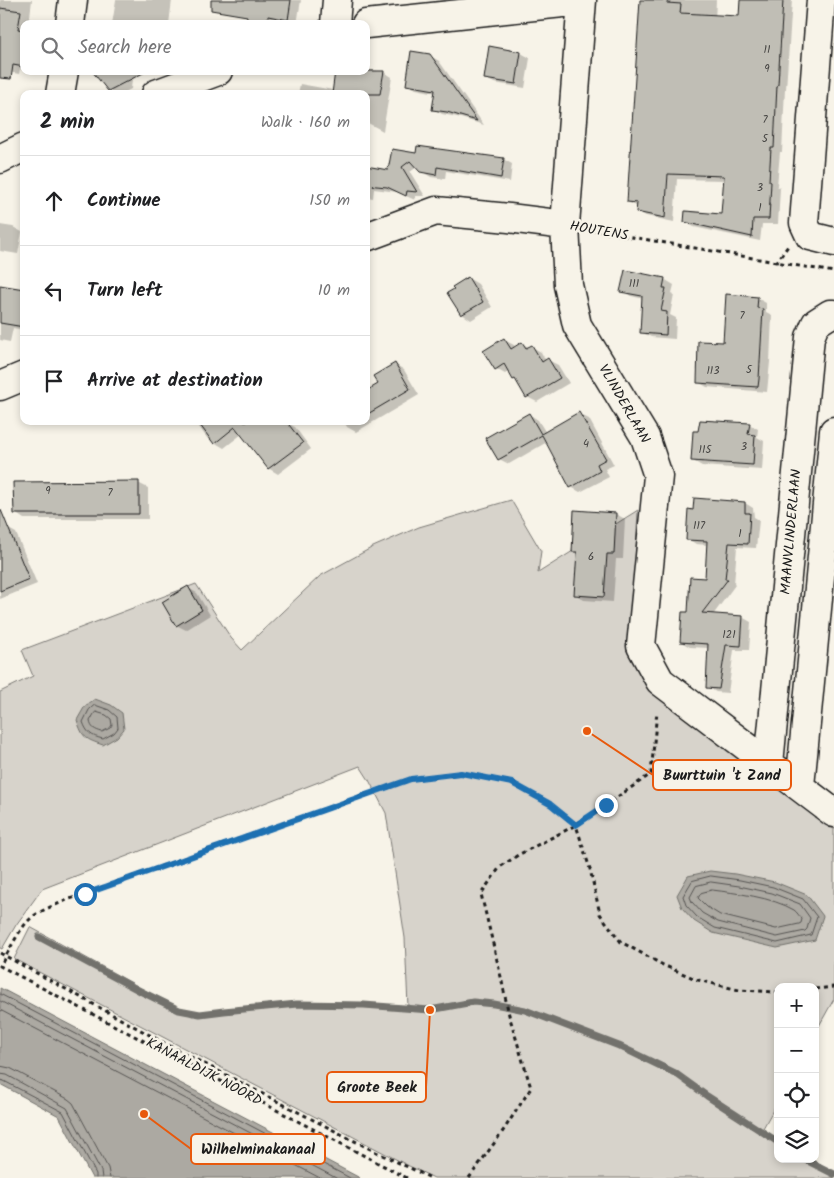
<!DOCTYPE html>
<meta charset="utf-8">
<style>
:root{--surface:#fff;--page:#f2f2f2;--text:#202124;--muted:#757577;--line:#e0e0e0}
body{margin:0;font-family:Kalam,sans-serif;background:var(--page);color:var(--text)}
.controls{position:absolute;right:15px;bottom:15px;display:grid;overflow:hidden;border-radius:10px;box-shadow:0 2px 8px #0003}
.controls button{width:45px;height:45px;display:grid;place-items:center;padding:0;border:0;border-bottom:1px solid var(--line);background:var(--surface);color:var(--text);font:25px sans-serif}
.stop{position:absolute;width:15px;height:15px;margin:-11px;border:4px solid #1f6fb2;border-radius:50%;background:#fff}
.stop.end{background:#1f6fb2;border-color:#fff;box-shadow:0 1px 5px #0008}
.list{margin:0;padding:0;list-style:none}
h2{display:flex;justify-content:space-between;align-items:center;height:65px;margin:0;padding:0 20px;font-size:21px}
h2 small{font-size:16px;font-weight:400;color:var(--muted)}
.list li{display:grid;grid-template-columns:32px 1fr auto;gap:15px;align-items:center;box-sizing:border-box;height:90px;padding:0 20px;border-top:1px solid var(--line)}
.list b{display:block;font-size:19px;white-space:nowrap}
.list em{font-size:16px;font-style:normal;color:var(--muted)}
.icon{flex:none;width:28px;height:28px;fill:none;stroke:currentColor;stroke-width:2;stroke-linecap:round;stroke-linejoin:round}
.map{position:relative;flex:none;width:834px;height:1178px;overflow:hidden}
.search{position:absolute;background:var(--surface);box-shadow:0 2px 8px #0003;left:20px;top:20px;width:350px;height:55px;display:flex;align-items:center;gap:12px;box-sizing:border-box;padding:0 18px;border-radius:10px;color:var(--muted);font-size:19px}
.panel{position:absolute;background:var(--surface);box-shadow:0 2px 8px #0003;left:20px;top:90px;width:350px;height:335px;border-radius:10px}
.map>svg:first-child{display:block}
.green{fill:#d7d3cb;stroke:#7a7874}
.water{fill:#aca9a2;stroke:#72716c}
.shadow{fill:#0003}
.lines{fill:none;stroke-linecap:round;stroke-linejoin:round}
.shore{stroke:#565452;stroke-width:1}
.stream{stroke:#72716c;stroke-width:7}
.building{fill:#c0beb5;stroke:#1c1c1c}
.street-casing{stroke:#1c1c1c;stroke-width:31}
.path{stroke:#1c1c1c;stroke-width:3;stroke-dasharray:4 4;stroke-linecap:butt}
.street{stroke:#f7f3e8;stroke-width:28}
.route{stroke:#1f6fb2;stroke-width:6}
.labels{text-anchor:middle;dominant-baseline:central;stroke-width:5;stroke-linejoin:round;paint-order:stroke}
.number-label{font-size:11px;fill:#454442}
.street-label{font-size:14px;fill:#1c1c1c;stroke:#f7f3e8}
.leader{fill:none;stroke:#e8590c;stroke-width:2}
.callout-dot{fill:#e8590c;stroke:#f7f3e8;stroke-width:2}
.callout{fill:#f7f3e8;stroke:#e8590c;stroke-width:2}
.callout-label{font-size:15px;text-anchor:middle;font-weight:bold;fill:#1c1c1c}
</style>
<div class="map">
<svg width="834" height="1178" viewBox="0 0 834 1178">
<rect width="100%" height="100%" fill="#f7f3e8"/>
<filter id="ink" filterUnits="userSpaceOnUse"><feTurbulence type="fractalNoise" baseFrequency=".02" numOctaves="2"/><feDisplacementMap in="SourceGraphic" scale="10" xChannelSelector="R" yChannelSelector="G"/><feConvolveMatrix kernelMatrix="1 2 1 2 8 2 1 2 1" color-interpolation-filters="sRGB"/></filter>
<g filter="url(#ink)">
<path class="green" d="M511 500 541 551 538 573 638 510 631 655 647 683 834 829V999L815 1033V987H778V1101L762 1130 778 1139V1159H812L834 1172V1178H434L409 1166 14 959 30 927 192 1016 254 1006 339 1004 408 1007 405 938 386 813 369 780 360 766 42 889 16 925 2 949 0 948V692L33 676 22 650 196 584 231 638 242 650 320 576 373 547 419 527Z"/>
<path class="water" d="M95 699 111 705 122 713 124 729 117 737 103 745C85 739 83 738 77 720L85 706Z
M710 871 735 874 775 882 807 895 823 916 815 940 777 948 713 933 694 921 682 908 677 895 688 876Z
M0 988 360 1178H92L59 1116 0 1084Z"/>
<path class="shadow" d="M0 0H32L29 24H24V70L20 69 19 74 3 71 0 69Z
M116 0H172L169 24H112Z
M247 0H301L297 24 277 21 276 24H247L248 17 244 15Z
M641 0H716L714 43 739 44 742 0H792L786 89H785L782 152H780L777 186 780 188 778 224H762L760 241 694 227 685 222 722 215 725 180 677 179 674 222 646 216 637 211 638 207 628 202Z
M521 53 530 58 525 88 494 83 485 78Z
M429 55 439 61 484 125 457 117 442 114 433 109 436 93 416 89 407 84Z
M366 69 384 72 392 77 383 131 366 122V94H298L300 84 333 90 366 71Z
M141 71 132 80 131 89 121 94H115L108 90Z
M266 91 283 94H266Z
M417 154 503 159 512 164 510 182 446 171 445 179 431 177 421 171 417 167 410 172 425 196H416L415 200 397 192 374 189 373 198 366 197V168L389 171Z
M0 225 13 227 22 232 18 254 0 251Z
M468 278 478 284 492 307 471 320 462 314Z
M664 279 674 285 672 293 674 294 670 315 676 318 675 339 651 337 641 332 644 299 631 296 622 291Z
M0 287 24 291V330L13 328 10 342 0 340Z
M757 298 766 303V312L772 315 770 362 767 392 707 387 698 382 724 343Z
M504 340 514 345 515 348 523 344 530 348 532 347 541 352 546 361 548 360 558 365 569 383 537 402 527 397 518 381 514 379 509 371 505 374 496 369Z
M395 364 404 370 419 395 356 432 347 427 344 421H366V393L380 385Z
M529 414 538 420 546 433 579 414 589 419 614 465 605 469 609 477 580 492 571 487 547 442 509 464 499 459Z
M195 421 285 422 295 427 311 449 278 474 268 468 242 434 224 448 207 438Z
M749 424 758 429 757 437 764 441 762 470 702 466 693 461Z
M138 483 148 488V519H24L15 513Z
M745 503 753 508 754 517 759 520 756 548 737 547 734 584 735 585 713 615 742 617 751 622 749 650H734L728 693 716 692 707 687 709 648 690 647 681 642 689 613 707 579 708 545 696 544 688 539Z
M616 514 625 519 623 559H616L613 602 584 600 575 594 578 554 573 551Z
M7 528 16 533 37 584 0 599V531Z
M188 588 197 593 210 615 186 630 176 625Z"/>
<g class="lines">
<path class="shore" d="M95 705 109 710 117 717 118 728 114 733 103 739C91 736 87 733 83 722L89 710Z
M96 712 106 715 111 719 112 725 110 728 102 732C95 730 91 728 90 721L94 714Z
M711 876 740 880 773 887 803 899 817 917 811 935 777 943 715 928 697 917 686 905 683 896 692 881Z
M711 882 739 886 772 893 800 904 810 918 807 929 805 931 777 937 718 922 702 913 692 902 690 897 696 886Z
M712 890C736 893 772 897 794 910 797 912 799 916 802 919L801 923 799 924 776 929 720 915 707 907 698 898 701 893Z
M0 994 350 1178
M0 1001 336 1178
M0 1010 320 1178
M0 1066 10 1068 68 1099 73 1103 108 1168 110 1178
M0 1074 7 1075 67 1108 101 1171 102 1178
M0 1080 4 1081 63 1112 96 1174V1178"/>
<path class="stream" d="M39 937 140 991 179 1010 200 1014 224 1011 297 1004 364 1005 430 1010 473 1002 494 1004 525 1010 619 1046 675 1073 707 1096 778 1142
M804 1159 834 1174"/>
</g>
<path class="building" d="M211 0H291L288 20 268 16 267 24H246L247 16 211 10Z
M640 0H668L667 3 681 4 680 13 739 16 740 0H783L778 85H777L774 148H771L769 181 771 182 769 219H753L752 237 684 222 685 211 721 214 724 176 668 174 665 218 636 212 637 203 627 202Z
M0 8 21 11 18 29 24 30V67L13 65 11 79 0 78Z
M489 46 521 52 516 84 484 79Z
M411 51 430 54 477 121 447 112 432 110 435 90 406 85Z
M92 71H147L108 91Z
M335 71H384L380 94H332Z
M417 146 504 158 501 178 437 167 436 175 420 172 410 161 402 167 417 192 407 191 406 196 387 187 366 185V166L388 170 392 149 416 153Z
M625 270 665 278 663 288H666L661 311 667 312 666 335 640 333 642 296 620 292Z
M468 277 483 302 461 315 447 293 454 289 452 287Z
M0 285 24 289V327L0 323Z
M726 294 758 297 757 308 763 309 759 379 758 387 697 383 698 341 723 342Z
M504 338 511 349 522 342 526 348 532 345 542 362 548 358 560 378 526 398 515 379 513 380 504 364 495 370 483 351Z
M395 363 410 389 366 415V391L378 384 373 376Z
M579 412 606 459 597 464 600 471 570 488 542 435 498 460 485 438 529 413 541 434Z
M700 420 750 423 748 434 755 435 753 465 691 461 693 431H698Z
M197 421H286L303 443 268 469 235 427 214 444Z
M139 481V514H14L13 482Z
M694 498 745 502V513H750L748 544 729 543 725 579H728L702 613 743 616 741 646 726 645 719 689 706 688 708 644 680 642 682 612H688L690 577 705 578 707 541 686 540 688 509 693 510Z
M1 510 29 579 0 591V511Z
M574 510 616 513 614 554H607L604 597 574 595 577 552H572Z
M188 586 202 610 176 626 162 602Z"/>
<g class="lines">
<defs>
<path id="street" d="M582 0 565 225 568 285 577 325 645 437 658 476 641 646 660 681 834 813
M821 0 804 223 810 236 834 242
M70 24 73 0
M335 24 337 0
M366 24 582 1
M60 94 64 71
M156 94 218 71
M0 159 24 147
M366 237 436 211 509 218 565 225
M0 386 24 376
M769 764 810 337 816 323 830 314H834
M800 786 834 431"/>
</defs>
<use href="#street" class="street-casing"/>
<path class="path" d="M591 230 834 272
M776 263 788 246
M0 953 168 1045 261 1093 376 1152 431 1178
M815 989 834 987
M407 1178 0 966C8 953 17 933 28 921 37 911 54 906 67 900L411 779 461 773 512 783 550 804 576 825 590 869 600 914 621 942 663 965 698 980 739 990 778 992
M469 1178 503 1131 531 1088 509 1015 501 977 481 894 500 867 518 855 576 825 651 774 657 711"/>
<use href="#street" class="street"/>
</g>
</g>
<g class="lines" filter="url(#ink)">
<path class="route" d="M85 894 411 779 461 773 512 783 550 804 576 825 606 805"/>
</g>
<g class="labels">
<g class="number-label">
<text x="767" y="50">11</text>
<text x="767" y="69">9</text>
<text x="765" y="120">7</text>
<text x="765" y="139">5</text>
<text x="760" y="188">3</text>
<text x="760" y="208">1</text>
<text x="634" y="284">111</text>
<text x="742" y="316">7</text>
<text x="749" y="370">5</text>
<text x="713" y="371">113</text>
<text x="586" y="444">4</text>
<text x="744" y="447">3</text>
<text x="705" y="450">115</text>
<text x="48" y="491">9</text>
<text x="110" y="493">7</text>
<text x="699" y="526">117</text>
<text x="740" y="534">1</text>
<text x="591" y="557">6</text>
<text x="729" y="635">121</text>
</g>
<g class="street-label">
<text transform="translate(599 231) rotate(10)">HOUTENS</text>
<text transform="translate(624 404) rotate(60)">VLINDERLAAN</text>
<text transform="translate(791 532) rotate(-85)">MAANVLINDERLAAN</text>
<text transform="translate(204 1072) rotate(28)">KANAALDIJK NOORD</text>
</g>
</g>
<path class="leader" d="M587 731L653 775M430 1010L426 1087M144 1114L191 1149"/>
<g class="callout-dot">
<circle cx="587" cy="731" r="5"/>
<circle cx="430" cy="1010" r="5"/>
<circle cx="144" cy="1114" r="5"/>
</g>
<g class="callout">
<rect x="653" y="760" width="138" height="30" rx="5"/>
<rect x="327" y="1072" width="99" height="30" rx="5"/>
<rect x="191" y="1134" width="134" height="30" rx="5"/>
</g>
<g class="callout-label">
<text x="722" y="780">Buurttuin 't Zand</text>
<text x="377" y="1092">Groote Beek</text>
<text x="258" y="1154">Wilhelminakanaal</text>
</g>
</svg>
<div class="controls">
<button>+</button>
<button>−</button>
<button><svg class="icon" aria-label="locate" viewBox="0 0 24 24"><circle cx="12" cy="12" r="6"/><path d="M12 2v4M12 18v4M2 12h4M18 12h4"/></svg></button>
<button><svg class="icon" aria-label="layers" viewBox="0 0 24 24"><path d="M12 4l9 5-9 5-9-5zM3 14l9 5 9-5"/></svg></button>
</div>
<div class="stop" style="left:85px;top:894px"></div>
<div class="stop end" style="left:606px;top:805px"></div>
<div class="search"><svg class="icon" aria-label="search" viewBox="0 0 24 24"><circle cx="10" cy="10" r="6"/><path d="M15 15l6 6"/></svg>Search here</div>
<section class="panel">
<h2>2 min<small>Walk · 160 m</small></h2>
<ul class="list">
<li><svg class="icon" aria-label="ahead" viewBox="0 0 24 24"><path d="M12 20V5M6 11l6-6 6 6"/></svg><div><b>Continue</b></div><em>150 m</em></li>
<li><svg class="icon" aria-label="left" viewBox="0 0 24 24"><path d="M17 20v-9H6M10 6l-5 5 5 5"/></svg><div><b>Turn left</b></div><em>10 m</em></li>
<li><svg class="icon" aria-label="arrive" viewBox="0 0 24 24"><path d="M6 21V4h12l-3 4 3 4H6"/></svg><div><b>Arrive at destination</b></div></li>
</ul>
</section>
</div>
